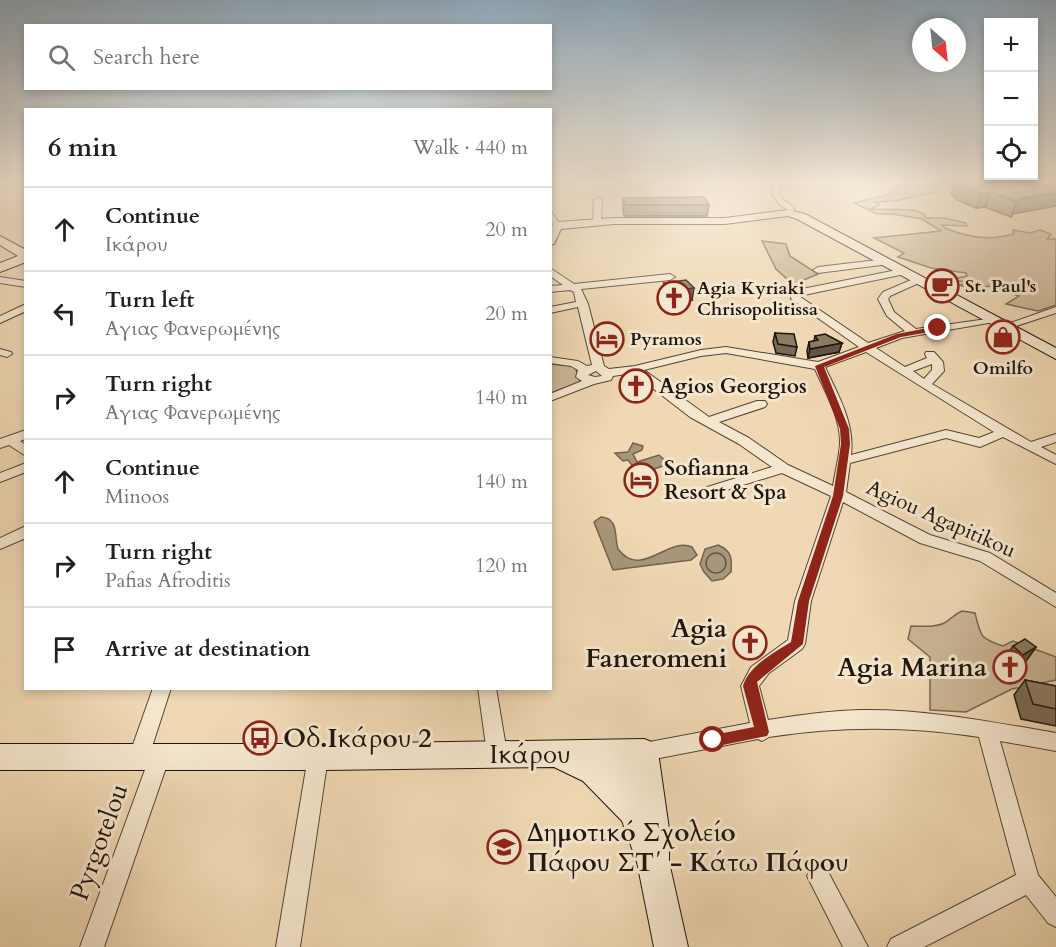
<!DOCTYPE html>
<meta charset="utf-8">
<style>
:root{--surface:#fff;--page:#f6f6f6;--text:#202124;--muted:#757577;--line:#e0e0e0}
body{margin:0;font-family:Cardo,serif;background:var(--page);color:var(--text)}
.controls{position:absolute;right:18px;top:18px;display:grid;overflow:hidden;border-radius:0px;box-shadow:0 3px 9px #0003}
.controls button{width:54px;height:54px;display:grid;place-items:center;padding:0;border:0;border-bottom:2px solid var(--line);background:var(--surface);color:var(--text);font:30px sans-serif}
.compass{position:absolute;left:912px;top:18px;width:54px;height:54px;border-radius:50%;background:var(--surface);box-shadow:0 3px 9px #0003;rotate:153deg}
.stop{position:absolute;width:18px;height:18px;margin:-14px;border:4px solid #8f2418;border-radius:50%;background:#fff}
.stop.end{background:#8f2418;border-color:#fff;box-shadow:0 2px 6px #0008}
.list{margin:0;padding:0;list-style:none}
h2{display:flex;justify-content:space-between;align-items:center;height:78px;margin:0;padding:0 24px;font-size:26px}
h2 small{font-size:20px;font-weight:400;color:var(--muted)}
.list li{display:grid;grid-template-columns:39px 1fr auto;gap:18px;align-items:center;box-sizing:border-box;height:84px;padding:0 24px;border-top:2px solid var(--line)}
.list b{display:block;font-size:22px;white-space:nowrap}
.list p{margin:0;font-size:20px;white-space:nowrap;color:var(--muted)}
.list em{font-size:20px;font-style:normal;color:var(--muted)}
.icon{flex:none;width:33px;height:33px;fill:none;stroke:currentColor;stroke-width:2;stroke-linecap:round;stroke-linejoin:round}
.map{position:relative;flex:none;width:1056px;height:947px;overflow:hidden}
.search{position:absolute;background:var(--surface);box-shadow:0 3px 9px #0003;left:24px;top:24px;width:528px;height:66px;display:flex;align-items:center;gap:15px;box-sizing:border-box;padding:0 21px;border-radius:0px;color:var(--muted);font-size:22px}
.panel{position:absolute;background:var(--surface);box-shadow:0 3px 9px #0003;left:24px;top:108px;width:528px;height:582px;border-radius:0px}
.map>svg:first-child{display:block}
.green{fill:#ccb797;stroke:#766652;stroke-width:1.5}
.water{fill:#a8967b;stroke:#71634f;stroke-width:1.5}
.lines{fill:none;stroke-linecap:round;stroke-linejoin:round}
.shore{stroke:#645644;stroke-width:1.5}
.street-casing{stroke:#534636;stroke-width:2}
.secondary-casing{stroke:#1f160d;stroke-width:2}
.street{fill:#f5e6ce;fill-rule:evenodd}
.secondary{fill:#f5e6ce;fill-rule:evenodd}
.wall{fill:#786a55;stroke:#1f160d;stroke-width:1.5}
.shaded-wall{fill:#615645;stroke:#1f160d;stroke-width:1.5}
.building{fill:#8b7b63;stroke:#1f160d;stroke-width:1.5}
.route{fill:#8f2418}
.labels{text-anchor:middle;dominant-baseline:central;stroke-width:6;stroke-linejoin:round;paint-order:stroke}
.far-poi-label{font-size:18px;font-weight:bold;fill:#1f160d;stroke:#f5e6ce;text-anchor:start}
.poi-label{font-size:21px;font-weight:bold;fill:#1f160d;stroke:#f5e6ce;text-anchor:start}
.street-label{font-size:21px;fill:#1f160d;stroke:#f5e6ce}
.near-poi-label{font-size:26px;font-weight:bold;fill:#1f160d;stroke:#f5e6ce;text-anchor:end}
.near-street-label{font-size:26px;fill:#1f160d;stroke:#f5e6ce}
</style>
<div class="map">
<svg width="1056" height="947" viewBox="0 0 1056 947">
<rect width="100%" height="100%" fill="#efd8b3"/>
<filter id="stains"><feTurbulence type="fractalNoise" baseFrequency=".00333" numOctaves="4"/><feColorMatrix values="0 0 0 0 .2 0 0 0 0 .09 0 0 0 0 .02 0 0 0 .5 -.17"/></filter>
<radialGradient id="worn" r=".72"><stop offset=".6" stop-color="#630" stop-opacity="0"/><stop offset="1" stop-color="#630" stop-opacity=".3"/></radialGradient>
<path class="green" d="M909 181H963L929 186 937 192 895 201 873 202 879 204 878 206 870 209 913 210 923 213 926 218H944L966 223 967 226 942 225 945 228C968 238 990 241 1014 234L1013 230 1030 233 1040 230 1051 234 1047 239H1056V305L1038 311 1006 304 1019 296 989 286 976 289V292L960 285 967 282 948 280 967 276 966 273 931 268 898 257 904 253 874 238 941 231 922 219 893 214H877L854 203 886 195Z
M762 241 786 244 790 256 818 274 801 281 805 286 797 288 776 269Z
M551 364 575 366 580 382 551 393Z
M962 611 975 613C981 636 979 638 1003 646L1013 641 1056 657V680L1012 689 966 712 930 710V657L908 639 911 626C922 626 936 628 946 622 952 618 955 614 962 611Z"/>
<path class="water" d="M633 443 643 446 642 450 633 454 637 462 659 455 669 464 639 474 628 460 623 461 615 453 628 452Z
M601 517C619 518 614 536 618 549 641 580 668 536 692 547L697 555 691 560 613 570 594 522Z
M718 545C732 551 732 558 731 572L723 579 712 581 704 572 700 564 705 549Z"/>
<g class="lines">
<path class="shore" d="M706 563a10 10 0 1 1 20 0a10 10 0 1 1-20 0Z"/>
<defs>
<path id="street" d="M712 181H720L723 185 716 187Z
M777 181H784L779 192 782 199 794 207V211C783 211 776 201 771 192Z
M598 198 602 200 601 222 597 224 593 222 594 200Z
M550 210 561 226 560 228 553 226Z
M886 259 889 260V264L818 273 813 270 818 267Z
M550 268 574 284 670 274 675 277 670 280 581 289 588 304 604 366 609 369 635 366 701 350 726 347 818 362 859 347 791 299 792 291 902 269 905 270V274L799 296 868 343 905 331 887 316 878 299 883 292 918 277 921 278V282L890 296 888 299 894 312 916 329 994 318V322L902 338 876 348 905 367 927 358 925 354 926 352H934L943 362 944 371 932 384 1031 442 1056 434V442L1041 447 1056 455V464L1003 437 980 447 946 438 850 463 846 492 930 535 990 553 1056 593V607L980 561 920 543 843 502 811 601 805 644 802 649 769 673 759 686 768 720C799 715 829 711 860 710 926 709 991 722 1056 733V751L1000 741 1038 875 1056 897V927L1048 923 1026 895 924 947H887L891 939 1016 875 979 737C908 726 840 726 769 737L762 741 758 739 644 761 637 758 634 752 637 746 644 743 750 723 741 686 751 667 788 640 795 601 831 496 782 473 701 498H691L689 495 691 492 772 467 739 444 690 417 633 373 613 376 611 380 594 384 550 401V394L582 381 576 377 578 370 571 366 550 363V357L578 361 587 366 592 365 578 307 550 313V307L576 302 574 292 570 290 550 292V286L563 285 550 276ZM866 352 994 432 979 438 946 430 851 455C855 423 838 395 825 367ZM726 353 815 369C825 392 841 418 840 444 839 458 835 472 833 486L788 465 749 438 719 422 765 407 767 404 765 401H757L709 417 644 370 701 356ZM932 364V370L924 379 913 371ZM596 371 602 376 595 377 588 375Z
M0 277 26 281V287L0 283Z
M26 304V311L0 323V316Z
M1056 307V313L1004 330 999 327Z
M0 349 11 352 12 354 7 357 0 355Z
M26 430V439L20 441 26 445V456L9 445 0 448V439Z
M26 463V472L0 482V473Z
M26 526V538L0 549V538Z
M153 688H171L149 756 146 763 139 765 132 763 129 756Z
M478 688H496L507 753 504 759 497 762 490 759 487 753Z
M160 747 167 749 170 756 104 947H80L150 756 153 749Z
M318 748 325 750 328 757 300 947H276L308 757 311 750Z
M818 865 826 868 868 947H843L807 876 810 868Z"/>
<path id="secondary" d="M788 210 805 214 1056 348V359L797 219 788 216 725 224H614L561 229 554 244 550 245V227L557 222 614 218H725Z
M0 236 26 250V262L0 272V263L18 256 0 245Z
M644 739 654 743 658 752 669 829V862L688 947H654L637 862 622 821 583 781 554 767 325 770H0V744H325Z"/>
</defs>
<use href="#street" class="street-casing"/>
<use href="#secondary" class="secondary-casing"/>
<use href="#street" class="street"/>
<use href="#secondary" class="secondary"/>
</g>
<path class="wall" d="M956 181H1039L1011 217 985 207 976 208 957 200 951 193Z
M623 198 709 205 707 216H624L623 209Z
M664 283 692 300 671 304 662 296Z
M775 333 797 347 795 356 776 353 773 342Z
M815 336 842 343 839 352 808 358 807 351 809 342 814 341Z
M1013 646 1036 647 1021 668 1009 675 999 666Z
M1025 680 1056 686V726L1021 719 1014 695Z"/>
<path class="shaded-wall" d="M991 192 985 207 976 208 982 194Z
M1056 193V206L1013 214 1011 217 1017 202 1020 199Z
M694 288 692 300 671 304 672 291Z
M842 343 839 352 808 358 810 349Z
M1036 647 1021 668 1009 675 1023 655Z"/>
<path class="building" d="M958 181H1039L1056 188V193L1020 199 1017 202 991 192 982 194 963 186Z
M704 197 709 205H625L623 198Z
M686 280 694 288 672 291 664 283Z
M775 333 794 334 797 347 778 344Z
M825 334 842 343 810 349 809 342 818 340 815 336Z
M1025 639 1036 647 1023 655 1013 646Z
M1025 680 1056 686V709L1033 704Z"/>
<linearGradient id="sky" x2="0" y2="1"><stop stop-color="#8ea8bc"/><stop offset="0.58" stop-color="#f8eddd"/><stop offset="1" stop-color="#f8eddd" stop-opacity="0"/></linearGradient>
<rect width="1056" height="313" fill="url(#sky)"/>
<path class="route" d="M938 326 941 330 901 337 824 367 849 429 850 444 843 496 809 601 803 644 757 682 769 732 767 736 713 747 708 745 706 740 708 736 754 727 743 686C749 665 774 653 791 642L798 601 833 496 841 444 840 429 815 366 897 334Z"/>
<defs>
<symbol id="cafe-ring" viewBox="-11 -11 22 22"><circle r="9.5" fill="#f5e6ce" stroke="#8f2418" stroke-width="1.5"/><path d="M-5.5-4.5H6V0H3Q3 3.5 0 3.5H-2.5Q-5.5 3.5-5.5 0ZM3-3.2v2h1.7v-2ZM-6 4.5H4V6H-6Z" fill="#8f2418"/></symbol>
<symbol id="church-ring" viewBox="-11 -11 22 22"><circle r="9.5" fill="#f5e6ce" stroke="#8f2418" stroke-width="1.5"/><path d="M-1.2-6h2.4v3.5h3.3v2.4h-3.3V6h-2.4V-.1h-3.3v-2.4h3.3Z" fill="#8f2418"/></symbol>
<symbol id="shop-ring" viewBox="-11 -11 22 22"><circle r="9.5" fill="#f5e6ce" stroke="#8f2418" stroke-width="1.5"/><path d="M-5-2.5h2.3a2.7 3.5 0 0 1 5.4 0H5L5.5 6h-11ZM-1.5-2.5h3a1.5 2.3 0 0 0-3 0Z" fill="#8f2418"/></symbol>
<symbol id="hotel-ring" viewBox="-11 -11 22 22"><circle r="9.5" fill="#f5e6ce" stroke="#8f2418" stroke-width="1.5"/><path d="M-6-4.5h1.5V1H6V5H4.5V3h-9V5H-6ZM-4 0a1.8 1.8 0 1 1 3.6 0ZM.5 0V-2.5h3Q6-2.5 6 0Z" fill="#8f2418"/></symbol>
<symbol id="bus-ring" viewBox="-11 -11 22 22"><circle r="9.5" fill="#f5e6ce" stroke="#8f2418" stroke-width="1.5"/><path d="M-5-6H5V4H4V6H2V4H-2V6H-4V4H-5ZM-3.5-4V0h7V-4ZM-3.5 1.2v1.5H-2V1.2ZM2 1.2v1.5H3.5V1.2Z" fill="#8f2418"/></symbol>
<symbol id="school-ring" viewBox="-11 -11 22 22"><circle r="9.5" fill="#f5e6ce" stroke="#8f2418" stroke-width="1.5"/><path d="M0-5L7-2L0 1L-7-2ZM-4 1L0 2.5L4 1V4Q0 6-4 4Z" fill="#8f2418"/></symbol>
</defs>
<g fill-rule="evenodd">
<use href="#cafe-ring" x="923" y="267" width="38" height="38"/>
<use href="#church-ring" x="655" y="279" width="38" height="38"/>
<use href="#shop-ring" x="984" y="318" width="38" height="38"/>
<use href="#hotel-ring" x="588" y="320" width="38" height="38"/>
<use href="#church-ring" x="617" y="367" width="38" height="38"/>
<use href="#hotel-ring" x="622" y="461" width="38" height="38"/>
<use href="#church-ring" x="731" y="624" width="38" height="38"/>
<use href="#church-ring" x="991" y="648" width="38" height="38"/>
<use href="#bus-ring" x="241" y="719" width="38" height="38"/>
<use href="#school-ring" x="485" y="828" width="38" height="38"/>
</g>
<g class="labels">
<g class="far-poi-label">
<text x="965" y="286">St. Paul's</text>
<text x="697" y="288">Agia Kyriaki<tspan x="697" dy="21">Chrisopolitissa</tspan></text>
<text x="630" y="339">Pyramos</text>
<text x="1003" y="368" text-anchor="middle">Omilfo</text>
</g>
<g class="poi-label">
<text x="659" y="386">Agios Georgios</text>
<text x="664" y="468">Sofianna<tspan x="664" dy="24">Resort &amp; Spa</tspan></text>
</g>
<g class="street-label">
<text transform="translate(941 519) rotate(24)">Agiou Agapitikou</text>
</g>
<g class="near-poi-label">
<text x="727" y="628">Agia<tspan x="727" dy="30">Faneromeni</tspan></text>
<text x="987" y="667">Agia Marina</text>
<text x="283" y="738" text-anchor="start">Οδ.Ικάρου 2</text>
<text x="527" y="832" text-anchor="start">Δημοτικό Σχολείο<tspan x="527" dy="30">Πάφου ΣΤ΄ - Κάτω Πάφου</tspan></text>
</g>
<g class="near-street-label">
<text x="530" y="754">Ικάρου</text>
<text transform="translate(99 842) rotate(-70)">Pyrgotelou</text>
</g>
</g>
<rect width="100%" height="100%" filter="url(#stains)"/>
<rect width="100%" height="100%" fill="url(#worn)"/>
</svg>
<div class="controls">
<button>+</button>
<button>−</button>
<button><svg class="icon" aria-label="locate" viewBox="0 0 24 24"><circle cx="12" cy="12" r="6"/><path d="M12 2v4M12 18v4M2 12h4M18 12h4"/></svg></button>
</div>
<svg class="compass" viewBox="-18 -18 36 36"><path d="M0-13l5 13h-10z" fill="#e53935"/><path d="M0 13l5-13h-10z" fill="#757577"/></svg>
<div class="stop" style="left:713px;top:740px"></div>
<div class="stop end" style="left:938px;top:328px"></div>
<div class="search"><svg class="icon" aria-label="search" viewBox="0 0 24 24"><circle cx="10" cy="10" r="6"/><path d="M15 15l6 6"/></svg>Search here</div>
<section class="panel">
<h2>6 min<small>Walk · 440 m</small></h2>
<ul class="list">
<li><svg class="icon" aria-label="ahead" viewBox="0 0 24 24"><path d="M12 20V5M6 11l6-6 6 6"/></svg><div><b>Continue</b><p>Ικάρου</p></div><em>20 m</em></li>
<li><svg class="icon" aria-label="left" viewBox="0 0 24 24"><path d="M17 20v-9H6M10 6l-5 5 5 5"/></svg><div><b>Turn left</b><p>Αγιας Φανερωμένης</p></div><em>20 m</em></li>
<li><svg class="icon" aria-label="right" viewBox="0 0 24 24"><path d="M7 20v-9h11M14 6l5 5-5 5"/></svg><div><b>Turn right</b><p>Αγιας Φανερωμένης</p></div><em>140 m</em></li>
<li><svg class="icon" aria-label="ahead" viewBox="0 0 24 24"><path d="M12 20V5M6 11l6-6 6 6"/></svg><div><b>Continue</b><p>Minoos</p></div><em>140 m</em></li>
<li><svg class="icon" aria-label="right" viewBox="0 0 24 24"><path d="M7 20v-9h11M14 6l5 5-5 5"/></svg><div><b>Turn right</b><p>Pafias Afroditis</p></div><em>120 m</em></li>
<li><svg class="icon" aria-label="arrive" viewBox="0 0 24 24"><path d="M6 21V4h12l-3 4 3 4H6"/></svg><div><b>Arrive at destination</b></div></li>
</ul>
</section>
</div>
